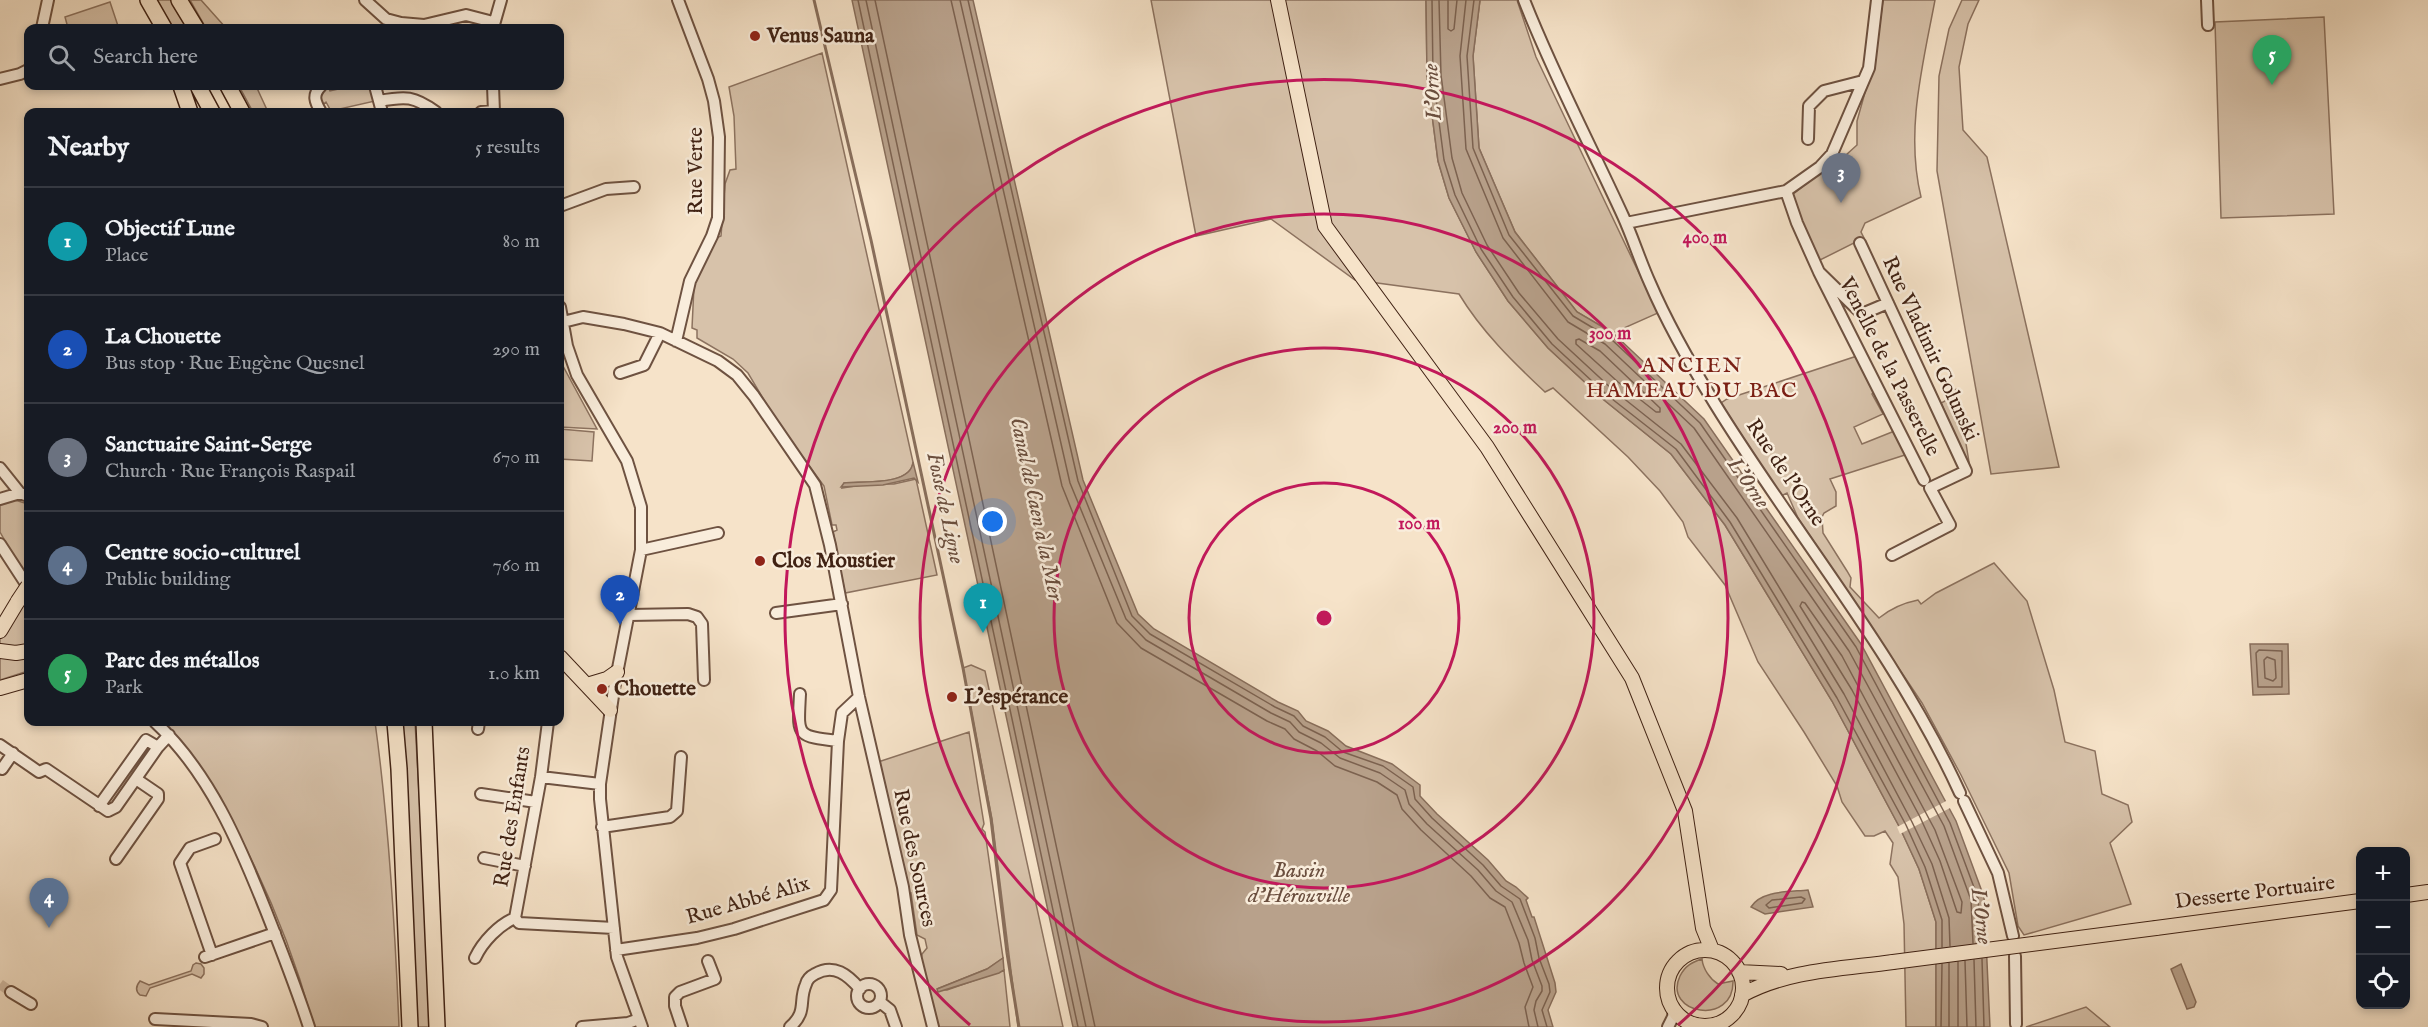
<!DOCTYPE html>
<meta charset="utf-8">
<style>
:root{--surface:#171b24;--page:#20242c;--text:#f1f3f6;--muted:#9ea1a6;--line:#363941;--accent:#c59692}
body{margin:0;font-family:"IM FELL English",serif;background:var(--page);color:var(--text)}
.controls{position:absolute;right:18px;bottom:18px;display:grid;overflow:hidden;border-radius:12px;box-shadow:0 3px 9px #0003}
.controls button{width:54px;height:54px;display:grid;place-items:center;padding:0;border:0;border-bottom:2px solid var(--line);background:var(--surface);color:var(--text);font:30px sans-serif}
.you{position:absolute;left:993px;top:522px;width:21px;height:21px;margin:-15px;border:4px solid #fff;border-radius:50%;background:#1a73e8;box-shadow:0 0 0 9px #1a73e833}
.badge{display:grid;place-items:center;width:39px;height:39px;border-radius:50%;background:var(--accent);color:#fff;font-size:20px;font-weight:700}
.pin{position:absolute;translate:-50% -50px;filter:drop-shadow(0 2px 3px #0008)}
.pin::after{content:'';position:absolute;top:32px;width:21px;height:18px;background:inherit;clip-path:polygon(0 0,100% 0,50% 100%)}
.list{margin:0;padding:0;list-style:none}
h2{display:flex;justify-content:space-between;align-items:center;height:78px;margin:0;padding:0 24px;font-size:26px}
h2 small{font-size:20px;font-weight:400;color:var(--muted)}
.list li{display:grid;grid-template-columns:39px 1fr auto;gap:18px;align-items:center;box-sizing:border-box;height:108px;padding:0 24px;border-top:2px solid var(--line)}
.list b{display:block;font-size:22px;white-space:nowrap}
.list p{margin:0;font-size:20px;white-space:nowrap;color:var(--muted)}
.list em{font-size:20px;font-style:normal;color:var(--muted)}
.icon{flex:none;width:33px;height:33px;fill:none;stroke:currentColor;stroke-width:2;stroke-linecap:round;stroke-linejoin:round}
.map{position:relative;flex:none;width:2428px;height:1027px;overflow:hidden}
.search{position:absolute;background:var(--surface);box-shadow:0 3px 9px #0003;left:24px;top:24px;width:540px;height:66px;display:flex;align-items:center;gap:15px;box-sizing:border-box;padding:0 21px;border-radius:12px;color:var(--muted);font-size:22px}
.panel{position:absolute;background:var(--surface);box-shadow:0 3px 9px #0003;left:24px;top:108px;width:540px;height:618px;border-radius:12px}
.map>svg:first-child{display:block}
.green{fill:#d7c2aa;stroke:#8c725f;stroke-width:1.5}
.water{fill:#b8a18b;stroke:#886e5b;stroke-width:1.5}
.pier{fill:#f6e3c9}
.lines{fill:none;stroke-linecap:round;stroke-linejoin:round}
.shore{stroke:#7c6250;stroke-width:1.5}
.stream{stroke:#886e5b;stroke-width:3}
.minor-tunnel{stroke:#d2bca5;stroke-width:10;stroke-dasharray:10 5;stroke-linecap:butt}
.minor-casing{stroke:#6e5241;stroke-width:14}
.major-casing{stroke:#402214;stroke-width:16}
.highway-casing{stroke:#402214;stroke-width:18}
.minor{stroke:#f9eddc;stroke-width:10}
.major{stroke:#f6e3c9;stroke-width:14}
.highway{stroke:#f6e3c9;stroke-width:15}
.major-bridge-casing{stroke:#402214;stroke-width:16;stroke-linecap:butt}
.major-bridge{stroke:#f6e3c9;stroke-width:14}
.ring{fill:none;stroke:#c2185b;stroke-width:3}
.poi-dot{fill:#8f2418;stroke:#f9eddc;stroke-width:2}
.labels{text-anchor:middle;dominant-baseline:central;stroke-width:5;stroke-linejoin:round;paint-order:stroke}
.poi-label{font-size:21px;font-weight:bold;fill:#402214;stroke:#f9eddc;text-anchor:start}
.street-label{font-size:21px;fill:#402214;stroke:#f9eddc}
.water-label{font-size:22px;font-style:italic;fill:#6a4e3e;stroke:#f9eddc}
.neighbourhood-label{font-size:22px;letter-spacing:1.5px;fill:#7a1f14;stroke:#f9eddc}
.centre{fill:#c2185b;stroke:#f9eddc;stroke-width:3}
.ring-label{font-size:18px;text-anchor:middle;font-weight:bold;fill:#c2185b;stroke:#f9eddc;stroke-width:5;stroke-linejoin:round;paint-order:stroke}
</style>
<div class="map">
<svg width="2428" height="1027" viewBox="0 0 2428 1027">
<rect width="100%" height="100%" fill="#f6e3c9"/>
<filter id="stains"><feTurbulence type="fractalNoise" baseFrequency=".00333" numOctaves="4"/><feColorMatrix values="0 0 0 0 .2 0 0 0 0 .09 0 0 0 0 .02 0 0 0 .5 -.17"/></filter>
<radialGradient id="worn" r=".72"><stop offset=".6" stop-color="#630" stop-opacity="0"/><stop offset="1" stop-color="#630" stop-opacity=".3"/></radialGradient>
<path class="green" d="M155 0H173L189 28H171Z
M190 0H201L226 28H206Z
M1151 0H1426L1427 76 1438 161 1449 198 1476 252 1508 301 1548 348 1604 400 1671 454 1725 525 1832 701 1900 828 1919 869 1936 922V1027H1906L1904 924 1898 877 1890 864 1893 843 1885 831 1874 836H1865L1842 802 1837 786 1804 732 1758 662 1725 585 1688 537 1683 522 1660 491 1628 457 1553 388 1545 392C1513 362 1482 332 1459 294L1355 280 1271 219 1196 236Z
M1480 0H1517L1536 57 1658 313 1613 333 1577 312 1515 232 1479 148 1473 56Z
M1883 0H1935C1923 64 1905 131 1921 197L1865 223 1861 232 1864 238 1818 261 1800 222 1792 195 1822 171 1829 179 1838 175 1837 172 1846 155 1857 145V121L1876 53Z
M1962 0H1979L1968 24 1959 67 1963 130 1987 157 2059 467 1991 474 1937 171 1939 76 1949 29Z
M110 2 118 26 109 28H68L65 17Z
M2324 17 2334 214 2221 218 2215 22Z
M822 53 913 462C911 486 863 481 844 483L842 488 868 484H894L916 479 937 575 845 593 833 532 837 530 836 525H832L824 486 777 422 748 373 733 359 697 338V330L692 328 694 286 716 238 721 236 725 184 730 170 736 169 734 116 729 87Z
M239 86H256L268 112H253Z
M328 86 330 91 352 86H370L375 101 331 111 326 102 322 105 320 93Z
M560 342 563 366 597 429 560 427Z
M1857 356 1876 391 1872 394 1883 414 1854 427 1862 444 1897 430 1908 454 1830 479 1836 492V506L1824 513 1822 517 1823 533 1847 571 1851 578 1850 587 1879 618C1890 609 1903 603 1918 600L1921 604 1936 593 1994 563 2027 601 2054 690 2065 742 2095 751 2102 794 2128 805 2132 822 2110 843 2131 904 2024 935 2018 926 2009 873 1961 775 1922 703 1798 518 1787 493 1781 496 1721 403 1727 399Z
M1957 389 1970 468 1941 403 1947 400 1944 394Z
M560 429 594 432 592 461 560 459Z
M8 500H15L28 504V565L23 573 0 532V504Z
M25 601 28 605V645L23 648 0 646V636Z
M0 655H28V671L0 680Z
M971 665 985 671 1063 1027H1018L992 819 963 668Z
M161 722H375C389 823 395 925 399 1027H314C288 930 231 794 161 722Z
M400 722H415L432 1027H416Z
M969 732 984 824 982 829 985 832 1003 958 987 969 937 989 947 990 1004 970 1010 1027H938L921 959 922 954 927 948 925 939 917 935 911 893 908 894 878 762Z
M1702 959C1703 969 1710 979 1718 984L1733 981C1734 1027 1662 1014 1680 976 1685 966 1692 962 1702 959Z
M196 963 201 964 204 968V974L201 978 192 974 150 988 146 996 140 995C135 991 136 986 140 981L149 985 191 971 193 965Z
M2086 1007 2110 1027H2026Z"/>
<path class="water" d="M852 0H973L1083 480 1138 614 1154 629 1278 702 1298 711 1306 721 1328 731 1346 746 1392 764 1420 785V796L1437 814 1488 860 1506 881 1516 887 1528 898 1526 900 1532 917H1534L1555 983 1556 992 1548 1010 1553 1027H1073Z
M1426 0H1480L1473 56 1479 148 1515 232 1577 312 1613 333 1704 419 1861 644 1956 821 1984 897 1990 1027H1936V922L1919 869 1900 828 1832 701 1725 525 1671 454 1604 400 1548 348 1508 301 1476 252 1449 198 1438 161 1427 76Z
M913 462 918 482 914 478 883 485 841 487 844 483C862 481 911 486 913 462Z
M2250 644H2288L2289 694 2253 695Z
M1808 890 1813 907 1765 914 1751 907C1761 890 1791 892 1808 890Z
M1003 958 1004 970 999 973 938 992 937 989 987 969Z
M2181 964 2196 1002 2194 1007 2187 1009 2171 969Z"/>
<path class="pier" d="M1948 800 1952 807 1900 834 1897 827Z"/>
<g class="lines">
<path class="shore" d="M858 0 1078 1027
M866 0 1086 1027
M875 0 1095 1027
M951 0 1062 486 1117 623 1141 648 1267 721 1285 729 1294 739 1317 751 1335 766 1377 782 1397 795 1402 809 1421 830 1471 876 1490 898 1505 907 1519 943 1524 963 1533 987 1525 1007 1529 1027
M960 0 1070 483 1126 619 1146 640 1271 713 1290 722 1299 732 1321 743 1340 758 1380 773 1405 790 1409 804 1427 824 1478 870 1496 891 1512 902 1528 940 1532 960 1542 986V991L1536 1001 1534 1010 1538 1027
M968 0 1078 481 1132 616 1150 634 1275 707 1294 716 1303 726 1325 737 1343 752 1383 766 1413 787 1415 799 1432 818 1483 865 1501 886 1520 899 1535 938 1539 958 1549 984 1550 992 1542 1010 1547 1027
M1432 0 1433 76 1444 160 1455 195 1481 249 1513 297 1552 344 1607 395 1676 449 1730 522 1837 698 1906 825 1925 867 1942 920V947
M1439 0 1441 75 1452 158 1462 193 1487 245 1519 293 1558 339 1612 389 1681 444 1737 518 1844 694 1912 822 1932 864 1949 918 1950 946
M1448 0V29L1451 31 1454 29 1457 0
M1466 0 1460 56 1466 149 1503 238 1568 322 1605 344 1694 428 1849 651 1944 826 1971 900 1973 943
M1474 0 1467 56 1473 148 1509 235 1573 316 1610 338 1700 423 1856 647 1950 823 1978 898 1981 942
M1579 339 1600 351 1660 408V412H1656L1618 382 1576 344V340Z
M1802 602 1805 603 1842 656 1935 830 1962 902 1961 913 1957 912 1940 861 1920 817 1852 690 1800 606Z
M2259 650 2282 651V687H2258L2256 653Z
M2267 657 2275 660 2276 678 2273 681 2265 678 2264 660Z
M1801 897 1805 899 1802 903 1769 908 1766 905 1772 900Z
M1982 959 1984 1027
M1974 960 1976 1027
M1965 961 1967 1027
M1941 1027 1942 964
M1949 1027V963
M1958 1027V962"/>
<path class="stream" d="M814 0 871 240 963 668 991 819 1007 953 1019 1027"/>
<path class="minor-tunnel" d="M0 984 11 992"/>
<defs>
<path id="minor" d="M365 0 386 19 401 23 424 25 466 15 493 22
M1524 0C1553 74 1590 144 1623 216 1633 238 1640 261 1650 283 1668 325 1691 365 1715 404 1795 534 1896 653 1960 793
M2207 0 2208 25
M42 28 48 0
M493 28 501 0
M0 79 20 74 28 70
M321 86C312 95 315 102 321 112
M375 86 382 112
M493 86 494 112
M379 101C406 96 414 96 436 112
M481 112 494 111
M1808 139 1809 106 1824 91 1863 81
M1786 191 1797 223 1819 272 1862 314 1888 303
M560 206 606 189 634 187
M1626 223 1786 191 1820 167 1832 154 1869 68 1877 0
M1860 243 1966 471 1930 488 1950 525 1892 555
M1819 272 1924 480
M560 307 567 346 577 375 627 461 641 507V550L614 689 600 784V799L617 957 642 1027
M563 322 583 317 624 324 660 333 718 361 737 375 754 396 815 485 830 545 859 697 903 887 910 935 933 1027
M676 341 690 281 712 236 718 218 719 137 714 101 708 79 678 0
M620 373 644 365 660 333
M0 468 20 493 28 496
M0 499 20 493
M0 544 28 587
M641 550 718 533
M776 613 842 604
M629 615 688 614 697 617 702 624 704 680
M800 694C798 736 795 736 838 741
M155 722C209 772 239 843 266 911 281 949 296 987 309 1027
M478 729 479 722
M0 745 39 772 46 769 108 811 116 807 158 747 169 735
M2 769 13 753
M541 777 600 784
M481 794 536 802
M1964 801 1998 873 2013 936
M99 806 146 740 158 747
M602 827 670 817 677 811 681 757
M484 858 525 866
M116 859 158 799V794L136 779
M515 918 541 777 548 722
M515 918 519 923 614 928
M616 950 697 938 734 929 824 900 831 890 838 741 842 713 859 697
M212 955 180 863 190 848 215 839
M2015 956 2016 1024
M205 957 275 933
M475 958C483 941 499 925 515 918
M857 996a12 12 0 1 1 24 0a12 12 0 1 1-24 0Z
M11 992 31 1004
M880 1002 890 1010 896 1027
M155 1019 251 1024 262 1027
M582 1027 628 1023 639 1019
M682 1027 675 1006V997L680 992 715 979 708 961
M790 1027C808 1011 798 1002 806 984 807 980 811 976 815 974 834 963 848 975 860 989
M1668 1027 1673 1017 1674 1008
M1689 1027 1696 1024"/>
<path id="major" d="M1278 0 1325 226 1487 447 1632 678 1685 811 1703 928 1712 950
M0 631 18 601
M0 651 16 653 28 651
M560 657 610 710
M587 685 607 679 617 672
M0 688 28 680
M2406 895 2428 892
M2156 928 2360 901
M1667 988a38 38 0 1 1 76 0a38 38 0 1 1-76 0Z
M1739 972 1781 974
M1742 995C1787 970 1842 969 1893 962"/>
<path id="highway" d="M148 0 164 28
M179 0 196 28
M181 86 190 112
M198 86 212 112
M228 86 242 112
M395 722 399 769 410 1027
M424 722 437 1027"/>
</defs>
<use href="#minor" class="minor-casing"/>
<use href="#major" class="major-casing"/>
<use href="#highway" class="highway-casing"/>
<use href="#minor" class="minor"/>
<use href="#major" class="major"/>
<use href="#highway" class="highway"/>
<defs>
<path id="major-bridge" d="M18 601 28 586
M1893 962 2156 928"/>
</defs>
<use href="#major-bridge" class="major-bridge-casing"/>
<use href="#major-bridge" class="major-bridge"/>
</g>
<g class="ring">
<circle cx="1324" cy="618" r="135"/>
<circle cx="1324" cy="618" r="270"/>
<circle cx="1324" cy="618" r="404"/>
<path d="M970 1025A539 539 0 1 1 1678 1025"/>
</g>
<g class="poi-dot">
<circle cx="755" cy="36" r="6"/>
<circle cx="760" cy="561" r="6"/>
<circle cx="602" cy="689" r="6"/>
<circle cx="952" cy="697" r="6"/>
</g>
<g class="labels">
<g class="poi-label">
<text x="767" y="36">Venus Sauna</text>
<text x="772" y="561">Clos Moustier</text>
<text x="614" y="689">Chouette</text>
<text x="964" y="697">L’espérance</text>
</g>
<g class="street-label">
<text transform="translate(696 171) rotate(-90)">Rue Verte</text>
<text transform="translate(1930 349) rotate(65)">Rue Vladimir Golunski</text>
<text transform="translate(1889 367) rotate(63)">Venelle de la Passerelle</text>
<text transform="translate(1785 473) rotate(56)">Rue de l'Orne</text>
<text transform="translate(513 817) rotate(-81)">Rue des Enfants</text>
<text transform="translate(914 858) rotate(78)">Rue des Sources</text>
<text transform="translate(2255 893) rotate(-7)">Desserte Portuaire</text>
<text transform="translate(748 901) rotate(-16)">Rue Abbé Alix</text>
</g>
<g class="water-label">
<text transform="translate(1433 92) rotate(-94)">L'Orne</text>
<text transform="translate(1748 483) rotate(55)">L'Orne</text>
<text transform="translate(945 508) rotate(78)">Fossé de Ligne</text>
<text transform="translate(1036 509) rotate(78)">Canal de Caen à la Mer</text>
<text x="1299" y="871">Bassin<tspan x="1299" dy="25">d'Hérouville</tspan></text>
<text transform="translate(1981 916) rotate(83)">L'Orne</text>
</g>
<g class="neighbourhood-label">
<text x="1692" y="366">ANCIEN<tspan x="1692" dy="25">HAMEAU DU BAC</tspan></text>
</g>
</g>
<circle cx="1324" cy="618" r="9" class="centre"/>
<g class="ring-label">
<text x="1705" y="243">400 m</text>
<text x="1610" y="339">300 m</text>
<text x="1515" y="433">200 m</text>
<text x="1419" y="529">100 m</text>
</g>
<rect width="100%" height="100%" filter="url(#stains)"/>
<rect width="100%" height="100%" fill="url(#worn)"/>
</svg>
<div class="controls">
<button>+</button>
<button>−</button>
<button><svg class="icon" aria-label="locate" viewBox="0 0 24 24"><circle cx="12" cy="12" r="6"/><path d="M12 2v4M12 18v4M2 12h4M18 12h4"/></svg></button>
</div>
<div class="you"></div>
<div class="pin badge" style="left:983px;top:633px;background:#0f9aa8">1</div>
<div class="pin badge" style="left:620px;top:625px;background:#1a4fb4">2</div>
<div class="pin badge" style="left:1841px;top:203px;background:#6b7280">3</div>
<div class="pin badge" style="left:49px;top:928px;background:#5c6f8a">4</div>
<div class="pin badge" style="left:2272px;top:85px;background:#2e9e5b">5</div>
<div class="search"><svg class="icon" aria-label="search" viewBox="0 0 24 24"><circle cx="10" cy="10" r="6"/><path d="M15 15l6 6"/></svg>Search here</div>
<section class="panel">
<h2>Nearby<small>5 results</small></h2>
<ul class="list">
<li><span class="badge" style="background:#0f9aa8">1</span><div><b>Objectif Lune</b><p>Place</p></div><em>80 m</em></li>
<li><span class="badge" style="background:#1a4fb4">2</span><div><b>La Chouette</b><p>Bus stop · Rue Eugène Quesnel</p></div><em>290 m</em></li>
<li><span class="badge" style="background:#6b7280">3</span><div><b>Sanctuaire Saint-Serge</b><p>Church · Rue François Raspail</p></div><em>670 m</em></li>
<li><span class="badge" style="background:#5c6f8a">4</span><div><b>Centre socio-culturel</b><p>Public building</p></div><em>760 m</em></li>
<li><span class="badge" style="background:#2e9e5b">5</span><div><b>Parc des métallos</b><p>Park</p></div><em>1.0 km</em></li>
</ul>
</section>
</div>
